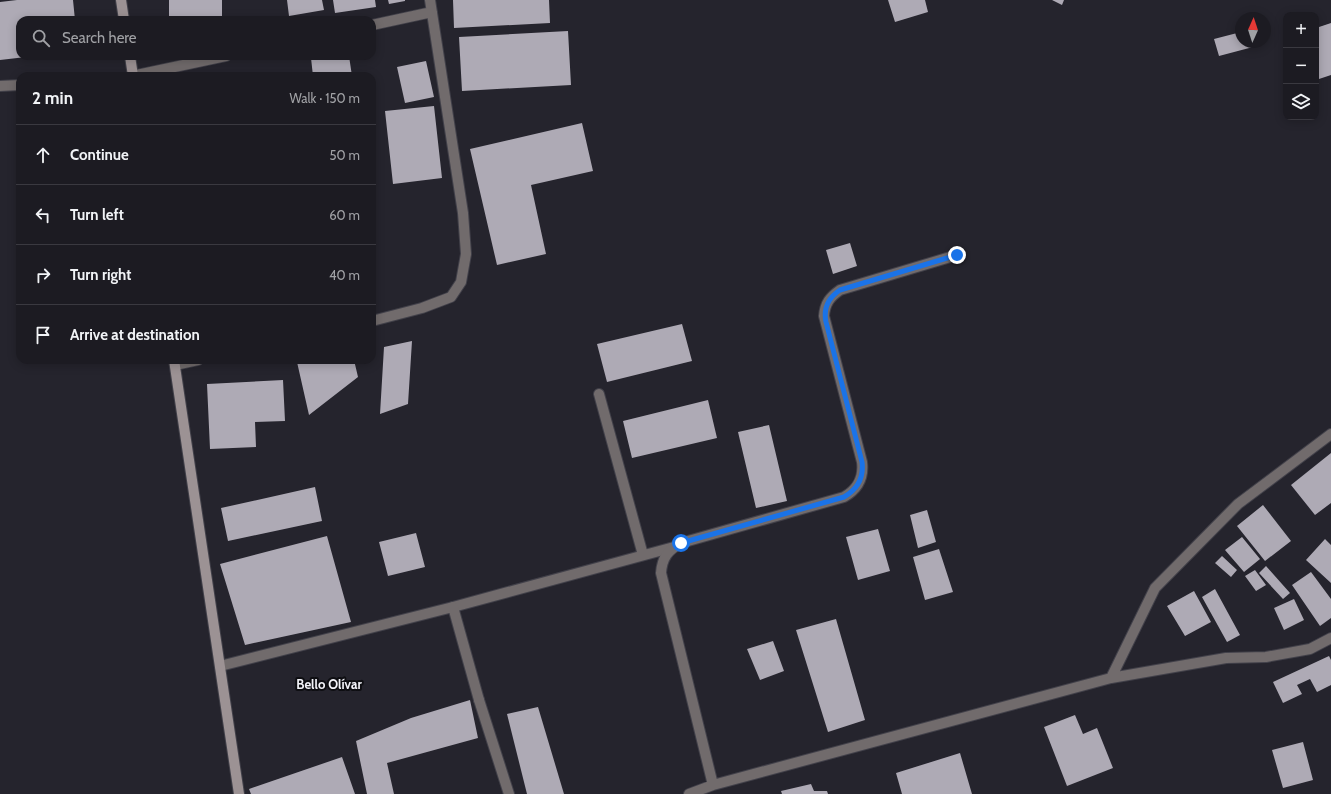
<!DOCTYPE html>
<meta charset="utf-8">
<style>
:root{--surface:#1c1b22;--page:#29282f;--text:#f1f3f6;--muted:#a0a1a5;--line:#3a3940}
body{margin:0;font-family:Cabin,sans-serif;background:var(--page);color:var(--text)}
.controls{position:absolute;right:12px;top:12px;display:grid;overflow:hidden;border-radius:8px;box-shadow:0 2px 10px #0003}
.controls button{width:36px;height:36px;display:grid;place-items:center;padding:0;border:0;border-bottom:1px solid var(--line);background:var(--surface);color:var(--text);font:20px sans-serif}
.compass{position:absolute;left:1235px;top:12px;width:36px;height:36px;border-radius:50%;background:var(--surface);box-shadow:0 2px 10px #0003;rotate:3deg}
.stop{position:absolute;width:12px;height:12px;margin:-9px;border:3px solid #1a73e8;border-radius:50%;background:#fff}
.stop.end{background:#1a73e8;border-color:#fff;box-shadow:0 1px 4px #0008}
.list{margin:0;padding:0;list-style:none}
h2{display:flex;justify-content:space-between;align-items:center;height:52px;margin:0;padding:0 16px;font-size:17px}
h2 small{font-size:13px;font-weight:400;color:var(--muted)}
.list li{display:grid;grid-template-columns:26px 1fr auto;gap:12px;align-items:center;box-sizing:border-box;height:60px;padding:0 16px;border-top:1px solid var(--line)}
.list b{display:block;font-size:15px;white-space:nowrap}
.list em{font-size:13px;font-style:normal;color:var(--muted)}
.icon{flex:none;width:22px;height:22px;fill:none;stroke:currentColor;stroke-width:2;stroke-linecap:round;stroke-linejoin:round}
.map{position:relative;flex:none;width:1331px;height:794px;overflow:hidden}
.search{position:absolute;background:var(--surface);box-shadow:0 2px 10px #0003;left:16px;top:16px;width:360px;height:44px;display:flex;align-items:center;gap:10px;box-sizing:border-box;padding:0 14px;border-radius:12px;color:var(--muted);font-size:15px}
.panel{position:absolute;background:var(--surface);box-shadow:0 2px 10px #0003;left:16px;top:72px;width:360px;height:292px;border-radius:12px}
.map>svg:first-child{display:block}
.building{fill:#aeaab5}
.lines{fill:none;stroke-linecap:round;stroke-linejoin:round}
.lane-casing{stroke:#42414a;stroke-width:12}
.street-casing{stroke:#42414a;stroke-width:12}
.secondary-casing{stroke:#42414a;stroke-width:12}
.lane{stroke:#716b6c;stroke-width:10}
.street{stroke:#716b6c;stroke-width:10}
.secondary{stroke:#9c9294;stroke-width:10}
.route{stroke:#1a73e8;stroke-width:5}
.labels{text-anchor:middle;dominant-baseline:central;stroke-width:4;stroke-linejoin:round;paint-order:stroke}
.neighbourhood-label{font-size:13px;font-weight:bold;fill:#f3f3f9;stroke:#0e0e12}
</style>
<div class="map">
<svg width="1331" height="794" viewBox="0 0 1331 794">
<rect width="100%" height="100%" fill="#25242d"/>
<path class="building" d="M17 0H73L75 20H20V56L26 57 0 60V2Z
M169 0H222V20H169Z
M287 0H322L324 10 289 16Z
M333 0H375L376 7 335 13Z
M388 0H405V1L389 4Z
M453 0H549L550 23 454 28Z
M888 0H925L928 12 895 22Z
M1052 0H1064L1062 5Z
M1331 23V75L1316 80V28Z
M568 31 571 85 462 91 459 37Z
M1241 32V42H1252L1253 47 1219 56 1214 39Z
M329 56H349L352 76H313L311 58Z
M426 61 434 97 405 103 397 67Z
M434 106 442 178 393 184 385 111Z
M582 123 593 171 531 185 546 254 497 265 470 149Z
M850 243 857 266 833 274 826 250Z
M682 324 692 361 607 382 597 344Z
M412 341 408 404 380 414 384 347Z
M305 360H354L358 377 309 415 297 362Z
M283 380 285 421 255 422 256 447 210 449 207 384Z
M708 400 717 438 632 458 623 421Z
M769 425 787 501 756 508 738 432Z
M1331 453V503L1315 515 1291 485Z
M315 487 322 521 228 541 221 508Z
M1263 505 1291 541 1265 561 1237 526Z
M927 510 936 542 918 548 910 515Z
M878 529 890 571 858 580 846 537Z
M416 533 425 567 388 576 379 542Z
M327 536 351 622 245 645 220 564Z
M1242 537 1260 559 1244 572 1225 550Z
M1325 539 1331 545V583L1306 560Z
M939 549 953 592 925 600 913 557Z
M1222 556 1237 570 1231 577 1215 563Z
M1266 566 1290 593 1283 599 1259 573Z
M1255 570 1266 585 1256 591 1245 576Z
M1311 572 1331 599V618L1320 626 1292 585Z
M1215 589 1240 635 1227 642 1202 597Z
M1194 591 1211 622 1185 636 1167 606Z
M1294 599 1304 620 1284 630 1274 608Z
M836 619 865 720 828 732 796 630Z
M773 641 784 671 760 680 747 649Z
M1329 656 1331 660V685L1317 692 1310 679 1297 685 1302 694 1283 703 1273 682Z
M470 700 478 738 387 763 394 794H367L356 741 411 718Z
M538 707 564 794H527L507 714Z
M1075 715 1083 734 1097 728 1113 768 1067 786 1044 727Z
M1303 742 1313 780 1283 788 1272 750Z
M960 753 972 794H902L896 773Z
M342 757 355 794H251L249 789Z
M811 784 814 791H827L828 794H782L781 791Z"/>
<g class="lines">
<defs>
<path id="lane" d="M599 394 643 555
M453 607 674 547
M479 700 509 794"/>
<path id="street" d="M372 25 432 12
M132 76 226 56
M0 86 20 85
M372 321 422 308 451 297 461 282 466 254 463 213 430 0
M175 365 198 360
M220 666 453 607 479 700
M1111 678 1226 658 1266 657 1310 649 1331 638
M713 785 661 573C662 558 668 550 681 543L844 497C858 489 864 478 862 462L824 316C825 303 830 297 840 290L957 255
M689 794 713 785 1111 678 1155 588 1238 504 1331 434"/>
<path id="secondary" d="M121 0 124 20
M130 56 133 76
M174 360 239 794"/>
</defs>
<use href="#lane" class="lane-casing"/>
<use href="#street" class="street-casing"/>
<use href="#secondary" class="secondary-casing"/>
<use href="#lane" class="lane"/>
<use href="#street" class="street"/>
<use href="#secondary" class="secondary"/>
</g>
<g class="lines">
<path class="route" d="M681 543 844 497C858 489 864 478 862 462L826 322C823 308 828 298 840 290L957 255"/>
</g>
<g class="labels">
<g class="neighbourhood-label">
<text x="329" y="684">Bello Olívar</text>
</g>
</g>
</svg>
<div class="controls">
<button>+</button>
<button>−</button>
<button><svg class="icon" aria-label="layers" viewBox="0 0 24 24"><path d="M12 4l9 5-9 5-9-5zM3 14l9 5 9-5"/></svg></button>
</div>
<svg class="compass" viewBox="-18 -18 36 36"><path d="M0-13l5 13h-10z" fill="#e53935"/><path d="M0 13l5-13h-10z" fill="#a0a1a5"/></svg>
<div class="stop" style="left:681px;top:543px"></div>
<div class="stop end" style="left:957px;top:255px"></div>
<div class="search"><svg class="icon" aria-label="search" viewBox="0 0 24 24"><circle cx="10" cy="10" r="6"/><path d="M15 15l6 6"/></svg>Search here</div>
<section class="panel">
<h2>2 min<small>Walk · 150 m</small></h2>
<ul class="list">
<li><svg class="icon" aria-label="ahead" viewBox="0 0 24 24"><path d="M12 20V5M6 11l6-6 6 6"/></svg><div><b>Continue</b></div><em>50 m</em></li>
<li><svg class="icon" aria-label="left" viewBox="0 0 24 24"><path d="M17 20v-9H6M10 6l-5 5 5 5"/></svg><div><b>Turn left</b></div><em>60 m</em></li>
<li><svg class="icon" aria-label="right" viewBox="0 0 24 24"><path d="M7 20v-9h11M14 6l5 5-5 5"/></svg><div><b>Turn right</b></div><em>40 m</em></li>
<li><svg class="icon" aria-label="arrive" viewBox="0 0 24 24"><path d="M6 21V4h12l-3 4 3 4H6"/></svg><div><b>Arrive at destination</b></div></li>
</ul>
</section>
</div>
